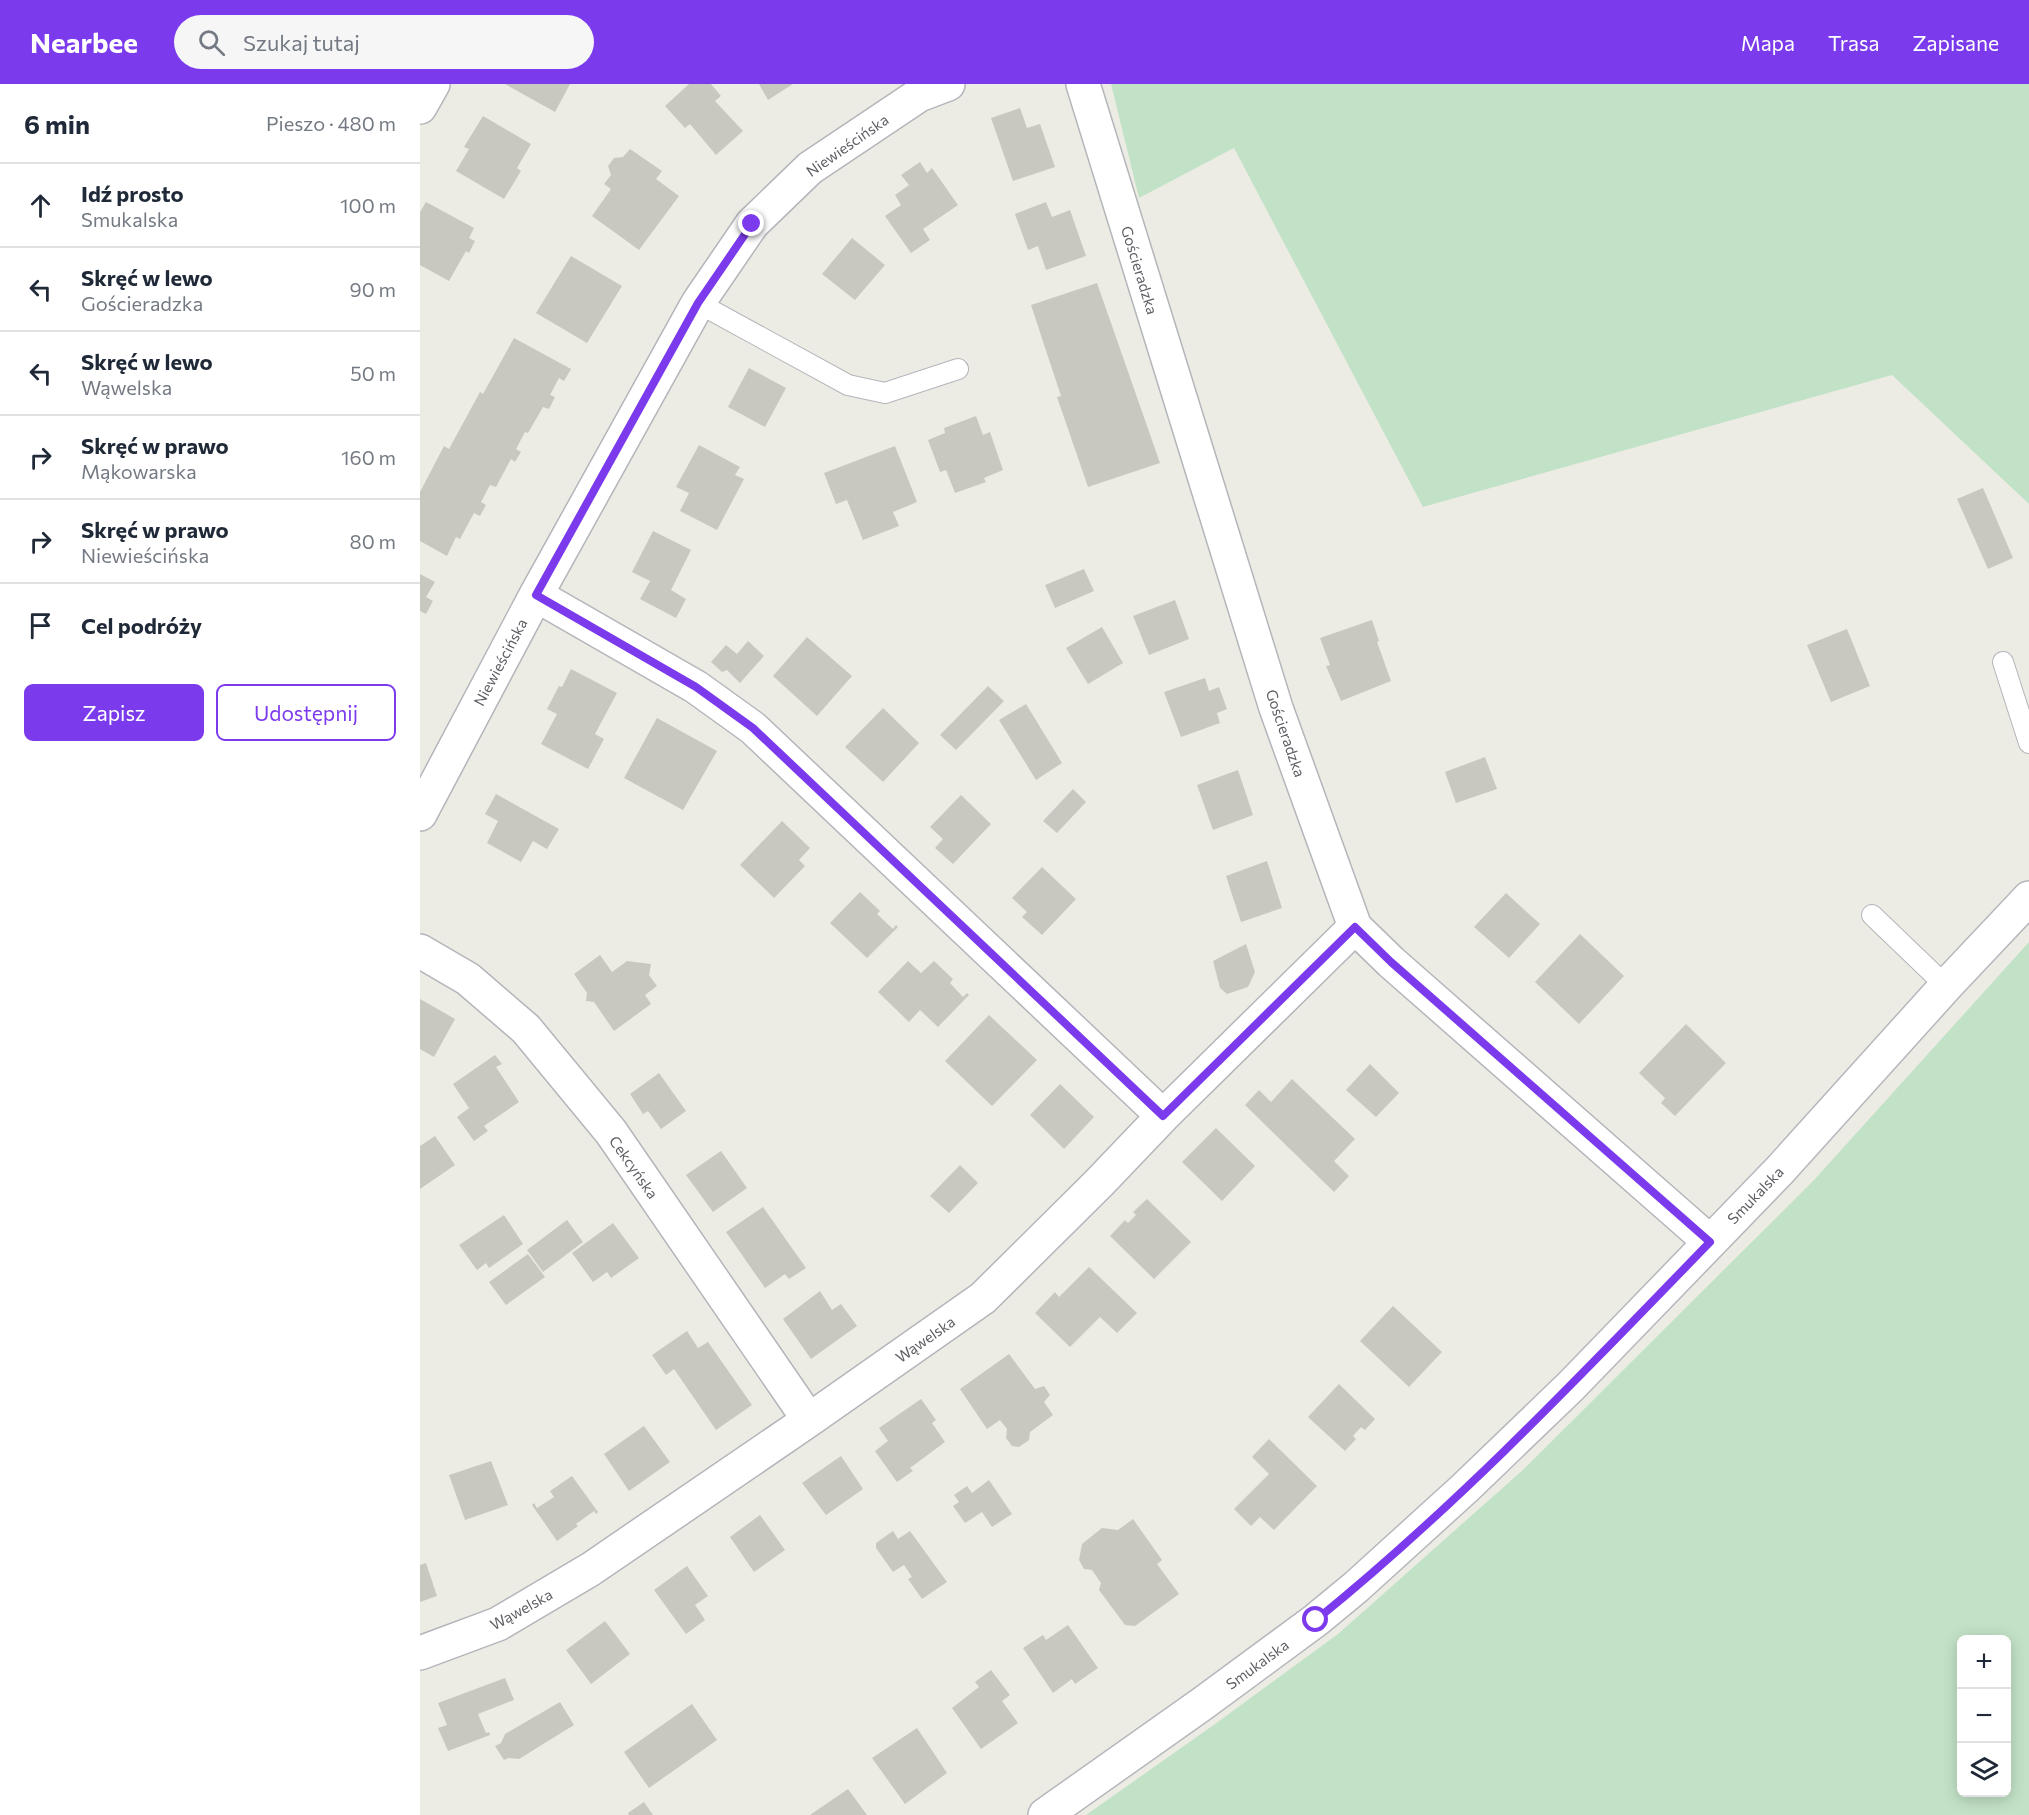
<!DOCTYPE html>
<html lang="pl">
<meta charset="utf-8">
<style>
:root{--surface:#fff;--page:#f6f6f7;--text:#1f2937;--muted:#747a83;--line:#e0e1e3;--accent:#7c3aed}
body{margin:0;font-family:Commissioner,sans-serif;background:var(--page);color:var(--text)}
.controls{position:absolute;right:18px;bottom:18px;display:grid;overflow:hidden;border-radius:9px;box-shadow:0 3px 15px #0003}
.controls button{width:54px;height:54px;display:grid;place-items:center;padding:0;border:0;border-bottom:2px solid var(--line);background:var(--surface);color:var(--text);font:30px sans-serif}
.stop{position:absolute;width:18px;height:18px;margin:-14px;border:4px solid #7c3aed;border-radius:50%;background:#fff}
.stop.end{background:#7c3aed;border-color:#fff;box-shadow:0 2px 6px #0008}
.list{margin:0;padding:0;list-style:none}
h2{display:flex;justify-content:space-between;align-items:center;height:78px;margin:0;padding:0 24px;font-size:26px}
h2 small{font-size:20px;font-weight:400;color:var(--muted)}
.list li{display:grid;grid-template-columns:39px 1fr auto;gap:18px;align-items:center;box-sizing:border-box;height:84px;padding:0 24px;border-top:2px solid var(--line)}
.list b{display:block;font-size:22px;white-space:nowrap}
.list p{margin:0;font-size:20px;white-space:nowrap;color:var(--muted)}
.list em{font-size:20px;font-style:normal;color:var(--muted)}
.actions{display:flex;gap:12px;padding:18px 24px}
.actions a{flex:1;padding:14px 0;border:2px solid var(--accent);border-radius:9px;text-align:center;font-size:21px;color:var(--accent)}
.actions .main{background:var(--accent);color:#fff}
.icon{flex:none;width:33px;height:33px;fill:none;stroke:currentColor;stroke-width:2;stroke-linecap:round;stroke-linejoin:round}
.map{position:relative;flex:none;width:1609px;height:1731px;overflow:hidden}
header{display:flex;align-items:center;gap:36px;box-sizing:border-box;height:84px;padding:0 30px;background:var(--accent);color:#fff}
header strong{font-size:28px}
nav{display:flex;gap:33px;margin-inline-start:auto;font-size:21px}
.search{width:420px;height:54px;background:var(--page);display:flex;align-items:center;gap:15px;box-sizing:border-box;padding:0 21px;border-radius:33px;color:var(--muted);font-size:22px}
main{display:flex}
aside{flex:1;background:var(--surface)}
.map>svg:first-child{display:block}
.green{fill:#c2e2c7;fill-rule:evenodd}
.building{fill:#c8c7c0}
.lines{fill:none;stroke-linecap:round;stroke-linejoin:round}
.lane-casing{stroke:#b4b5ba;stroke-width:22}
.street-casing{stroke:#b4b5ba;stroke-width:36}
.secondary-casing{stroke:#b5b7bc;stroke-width:36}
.lane{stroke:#fff;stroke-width:20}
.street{stroke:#fff;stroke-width:33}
.secondary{stroke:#fff;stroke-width:33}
.route{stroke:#7c3aed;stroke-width:8}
.labels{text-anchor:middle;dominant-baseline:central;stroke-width:6;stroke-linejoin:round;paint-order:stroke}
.street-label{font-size:15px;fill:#5c5e63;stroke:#fff}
</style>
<header>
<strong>Nearbee</strong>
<div class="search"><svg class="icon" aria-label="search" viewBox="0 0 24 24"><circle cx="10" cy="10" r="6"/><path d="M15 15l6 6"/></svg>Szukaj tutaj</div>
<nav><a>Mapa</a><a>Trasa</a><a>Zapisane</a></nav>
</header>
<main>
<aside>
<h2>6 min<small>Pieszo · 480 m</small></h2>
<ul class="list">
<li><svg class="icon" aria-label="ahead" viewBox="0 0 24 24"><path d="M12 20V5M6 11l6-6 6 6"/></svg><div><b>Idź prosto</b><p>Smukalska</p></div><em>100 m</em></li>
<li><svg class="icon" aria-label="left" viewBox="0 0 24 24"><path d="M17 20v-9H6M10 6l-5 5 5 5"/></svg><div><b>Skręć w lewo</b><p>Gościeradzka</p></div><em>90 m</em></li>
<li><svg class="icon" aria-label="left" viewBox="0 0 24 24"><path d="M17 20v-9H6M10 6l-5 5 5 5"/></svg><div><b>Skręć w lewo</b><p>Wąwelska</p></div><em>50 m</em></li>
<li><svg class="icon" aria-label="right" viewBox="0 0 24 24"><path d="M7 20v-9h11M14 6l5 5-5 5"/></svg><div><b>Skręć w prawo</b><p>Mąkowarska</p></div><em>160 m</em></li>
<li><svg class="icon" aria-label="right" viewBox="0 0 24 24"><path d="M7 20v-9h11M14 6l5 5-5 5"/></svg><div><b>Skręć w prawo</b><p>Niewieścińska</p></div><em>80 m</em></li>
<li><svg class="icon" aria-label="arrive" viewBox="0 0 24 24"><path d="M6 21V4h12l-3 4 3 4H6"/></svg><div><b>Cel podróży</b></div></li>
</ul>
<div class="actions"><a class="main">Zapisz</a><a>Udostępnij</a></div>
</aside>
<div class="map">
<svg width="1609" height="1731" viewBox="0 0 1609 1731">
<rect width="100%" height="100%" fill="#edece4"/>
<path class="green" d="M691 0H1609V420L1472 291 1003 423 814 64 719 114Z
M1609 858V1731H666L795 1640 918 1550 1104 1385 1394 1096ZM1542 1556H1586V1708H1542Z"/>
<path class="building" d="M85 0H150L135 28Z
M269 0H291L301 12 295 17 323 47 296 71 270 40 265 44 245 22Z
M339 0H373L348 16Z
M600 24 607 44 620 40 635 83 593 97 571 34Z
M63 32 111 60 97 84 101 87 84 115 36 87 49 65 44 63Z
M210 65 242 87 236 95 259 112 219 166 172 132 191 105 184 100 191 91 188 82 194 74 203 73Z
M500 78 507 89 512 84 538 121 503 145 510 156 491 169 465 132 481 121 475 111 489 101 481 91Z
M6 118 54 144 49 154 55 157 49 169 46 167 29 197 0 181V128Z
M626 118 632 133 650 126 666 172 626 186 618 162 608 166 595 130Z
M432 154 465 181 435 216 402 190Z
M151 172 202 202 167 259 116 229Z
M677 199 740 379 668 403 637 313 641 312 611 221Z
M94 254 151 285 144 297 139 294 130 311 135 313 129 325 123 323 108 349 105 348 96 365 101 368 95 378 91 375 76 403 70 401 61 418 66 421 60 432 54 429 40 455 36 453 27 472 0 457V408L24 362 29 365 60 308 63 310Z
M329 284 366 304 345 343 308 323Z
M556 332 563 351 570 348 583 386 564 394 566 398 535 409 526 386 520 388 508 356 525 349 524 344Z
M279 361 320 383 315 391 324 395 297 446 260 427 269 409 256 403Z
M475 362 497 418 473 428 479 442 443 456 427 416 416 420 404 389Z
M1563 404 1593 474 1568 485 1537 415Z
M233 447 271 466 251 506 266 515 256 534 220 515 230 497 212 488Z
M664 485 674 507 635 524 625 501Z
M0 490 15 498 6 513 13 517 6 530 0 527Z
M755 516 769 555 729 571 713 532Z
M952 536 959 557 957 558 971 597 921 617 906 582 910 581 900 554Z
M682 543 703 579 668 600 646 564Z
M1427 545 1450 602 1411 618 1387 561Z
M387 553 432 592 397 632 353 592Z
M328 557 344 572 320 599 307 586 302 588 291 578 306 561 317 570Z
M151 585 197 609 175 650 184 655 168 685 121 660 137 630 127 625 139 602 142 603Z
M785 594 789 607 799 603 807 625 797 629 800 639 761 653 744 608Z
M568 602 584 617 536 666 520 651Z
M606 620 642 679 616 696 579 636Z
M463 624 499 659 463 698 425 663Z
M237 634 297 667 263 726 204 694Z
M1065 673 1077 705 1036 719 1025 688Z
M818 686 833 731 793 746 777 701Z
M653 705 666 718 637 749 623 737Z
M76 710 139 745 127 765 113 757 101 778 67 759 78 737 65 730Z
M541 711 571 740 533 780 515 764 523 755 510 743Z
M362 737 390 764 379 776 385 782 354 814 320 781Z
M847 777 862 824 821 838 806 792Z
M622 783 656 815 622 851 602 833 607 828 592 814Z
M440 808 460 827 457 830 473 845 476 841 478 843 447 874 410 839Z
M1086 809 1120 840 1089 874 1054 843Z
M1160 850 1204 892 1159 940 1115 898Z
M826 860 835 888 828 903 807 910 800 904 793 877Z
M180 871 192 888 207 877 231 880 229 891 237 902 225 911 231 920 194 947 174 918 166 917 167 909 154 890Z
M488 877 501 889 514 877 533 895 530 899 543 913 547 909 549 911 518 943 500 926 489 938 458 908Z
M0 915 35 935 14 973 0 965Z
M569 931 617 976 572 1022 525 977Z
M1266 940 1306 979 1255 1032 1241 1019 1245 1014 1219 989Z
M75 971 82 980 76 983 99 1018 64 1042 68 1047 54 1057 37 1033 49 1024 33 1000Z
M950 980 979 1009 956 1033 926 1006Z
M239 989 266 1027 241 1045 228 1027 223 1030 210 1010Z
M872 995 935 1055 914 1077 929 1092 914 1108 825 1021 839 1006 851 1018Z
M640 1000 674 1033 644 1065 610 1031Z
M796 1044 835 1082 802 1117 762 1078Z
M15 1052 35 1081 0 1105V1062Z
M301 1067 327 1104 293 1128 266 1091Z
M540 1081 558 1099 529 1129 510 1112Z
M727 1115 771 1158 734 1195 690 1152 705 1136 708 1139 716 1131 713 1128Z
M343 1123 386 1184 369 1195 365 1190 345 1204 306 1148Z
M84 1131 103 1160 69 1184 66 1179 57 1186 39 1161Z
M147 1136 163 1158 123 1188 107 1166Z
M193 1139 219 1174 191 1194 187 1188 173 1198 152 1169Z
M108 1170 125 1193 86 1221 69 1198Z
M669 1183 717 1229 697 1249 680 1233 650 1263 615 1229 635 1208 639 1213Z
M400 1207 412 1226 421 1220 437 1242 391 1275 363 1235Z
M973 1222 1022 1268 989 1303 940 1257Z
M267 1247 278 1264 288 1258 332 1321 296 1346 254 1285 246 1291 232 1271Z
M589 1270 615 1305 624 1302 630 1311 624 1318 633 1331 610 1348 609 1356 599 1363 592 1362 586 1354 587 1345 580 1336 567 1345 540 1305Z
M919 1300 955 1335 945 1346 941 1343 933 1352 936 1355 925 1367 888 1333Z
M501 1315 516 1336 512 1339 525 1358 490 1384 493 1387 477 1398 455 1367 468 1357 459 1344Z
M224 1342 250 1378 209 1407 184 1370Z
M849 1355 897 1402 854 1446 840 1433 831 1442 814 1425 849 1390 832 1373Z
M421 1372 443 1405 406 1431 382 1399Z
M71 1377 88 1421 45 1436 29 1391Z
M152 1392 178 1428 176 1430 174 1427 156 1440 158 1442 137 1457 112 1421 114 1419 117 1424 134 1413 130 1407Z
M569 1396 592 1430 572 1443 562 1428 545 1439 533 1422 539 1418 534 1411 547 1402 552 1409Z
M340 1431 365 1466 334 1488 310 1453Z
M713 1435 742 1476 737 1480 759 1510 715 1542 705 1541 679 1506 681 1499 672 1486 664 1485 659 1476 662 1460 682 1444 698 1446Z
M473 1447 478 1455 490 1447 527 1498 502 1515 488 1495 492 1493 484 1481 473 1488 456 1464V1459Z
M6 1479 17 1512 0 1518V1481Z
M267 1482 288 1512 275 1521 285 1536 266 1550 234 1506Z
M185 1537 210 1570 171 1600 146 1566Z
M648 1541 678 1584 655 1600 652 1595 633 1609 603 1564 623 1551 626 1556Z
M571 1586 590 1611 582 1617 598 1639 561 1665 532 1624 559 1603 555 1598Z
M85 1594 94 1616 58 1630 66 1649 69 1648 70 1651 28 1667 18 1644 27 1641 18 1619Z
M140 1618 154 1641 99 1675 88 1674 84 1676 75 1662 81 1659 85 1650Z
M272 1620 297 1656 229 1704 204 1668Z
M497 1644 527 1689 485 1720 452 1674Z
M428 1705 447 1731H390Z
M224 1718 233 1731H209L208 1729Z"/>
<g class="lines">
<defs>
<path id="lane" d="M278 219 428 301 465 309 538 285
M1583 578 1609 659
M1452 831 1526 902"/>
<path id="street" d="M663 0 856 624 935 843 971 878 1290 1158
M0 23 13 0
M116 511 276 603 333 644 743 1032
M0 730 116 511 278 219 332 140 390 84 499 11 528 0
M0 867 48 895 106 945 191 1048 389 1336
M0 1569 78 1540 171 1485 389 1336 563 1214 679 1099 743 1032 935 843"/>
<path id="secondary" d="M625 1731 782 1620 896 1536 936 1503 1045 1404 1151 1302 1360 1086 1526 902 1609 814"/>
</defs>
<use href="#lane" class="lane-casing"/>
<use href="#street" class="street-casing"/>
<use href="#secondary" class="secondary-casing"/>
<use href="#lane" class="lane"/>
<use href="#street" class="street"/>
<use href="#secondary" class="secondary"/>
</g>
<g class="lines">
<path class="route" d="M332 140 278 219 116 511 276 603 333 644 743 1032 935 843 971 878 1290 1158C1163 1289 1038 1421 896 1536"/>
</g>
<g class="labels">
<g class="street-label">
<text transform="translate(427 61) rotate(-35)">Niewieścińska</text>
<text transform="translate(720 186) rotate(73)">Gościeradzka</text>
<text transform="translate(80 578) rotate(-62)">Niewieścińska</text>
<text transform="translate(866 649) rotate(71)">Gościeradzka</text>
<text transform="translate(214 1083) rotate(55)">Cekcyńska</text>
<text transform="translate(1335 1111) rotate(-46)">Smukalska</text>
<text transform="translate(505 1255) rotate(-35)">Wąwelska</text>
<text transform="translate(101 1525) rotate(-29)">Wąwelska</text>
<text transform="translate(837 1580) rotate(-36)">Smukalska</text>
</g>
</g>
</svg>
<div class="controls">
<button>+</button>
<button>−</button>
<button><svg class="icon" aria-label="layers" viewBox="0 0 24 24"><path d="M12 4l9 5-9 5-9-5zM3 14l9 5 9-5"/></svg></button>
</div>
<div class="stop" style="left:896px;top:1536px"></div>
<div class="stop end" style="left:332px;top:140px"></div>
</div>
</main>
